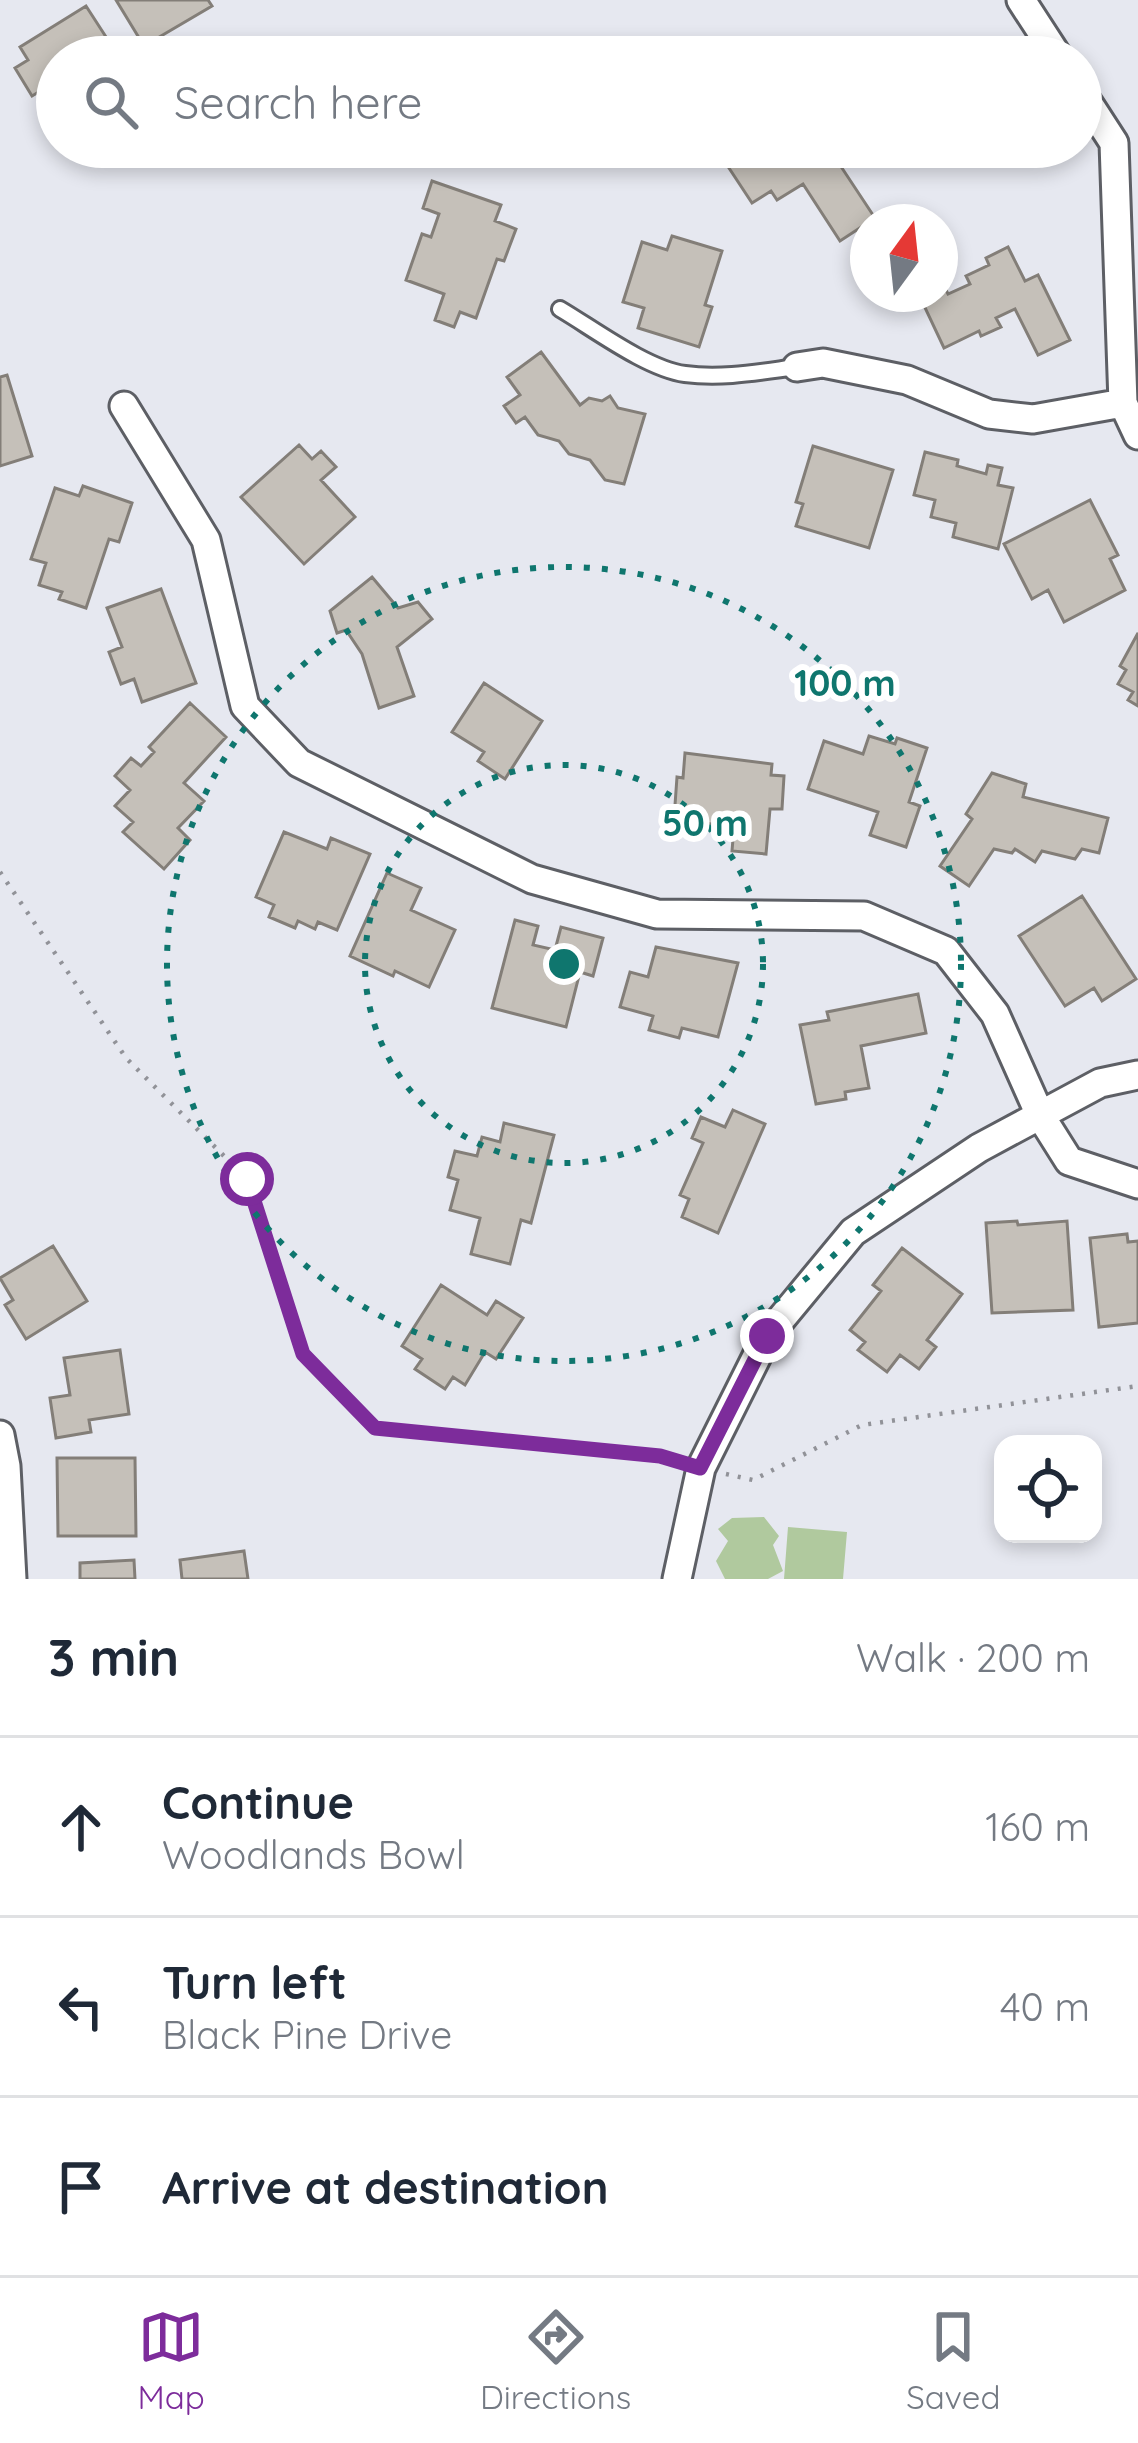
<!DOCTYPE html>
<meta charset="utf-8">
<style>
:root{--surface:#fff;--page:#f6f6f7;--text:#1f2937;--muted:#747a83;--line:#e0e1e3;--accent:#7d2c9b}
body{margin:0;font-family:Quicksand,sans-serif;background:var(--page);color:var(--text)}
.controls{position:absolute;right:36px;bottom:36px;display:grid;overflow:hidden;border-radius:24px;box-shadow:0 6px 18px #0003}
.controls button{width:108px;height:108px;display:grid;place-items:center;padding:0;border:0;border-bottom:3px solid var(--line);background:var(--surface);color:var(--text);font:60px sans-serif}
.compass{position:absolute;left:850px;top:204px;width:108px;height:108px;border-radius:50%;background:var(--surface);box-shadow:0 6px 18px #0003;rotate:15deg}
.stop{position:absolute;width:36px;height:36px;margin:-27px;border:9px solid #7d2c9b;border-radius:50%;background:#fff}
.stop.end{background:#7d2c9b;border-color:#fff;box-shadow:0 3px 12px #0008}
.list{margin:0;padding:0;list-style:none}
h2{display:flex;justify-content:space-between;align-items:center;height:156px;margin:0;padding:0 48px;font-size:51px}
h2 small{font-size:39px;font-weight:400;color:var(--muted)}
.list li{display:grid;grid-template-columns:78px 1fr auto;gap:36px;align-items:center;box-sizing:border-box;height:180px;padding:0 48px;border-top:3px solid var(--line)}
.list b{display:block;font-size:45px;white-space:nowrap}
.list p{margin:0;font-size:39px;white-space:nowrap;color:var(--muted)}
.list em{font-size:39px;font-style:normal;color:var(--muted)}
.icon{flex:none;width:66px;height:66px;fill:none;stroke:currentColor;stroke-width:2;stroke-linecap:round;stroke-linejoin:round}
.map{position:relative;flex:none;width:1138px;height:1579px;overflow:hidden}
.search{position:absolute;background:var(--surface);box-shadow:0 6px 18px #0003;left:36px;right:36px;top:36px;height:132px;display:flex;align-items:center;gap:30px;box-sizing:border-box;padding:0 42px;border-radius:66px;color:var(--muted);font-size:45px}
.sheet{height:696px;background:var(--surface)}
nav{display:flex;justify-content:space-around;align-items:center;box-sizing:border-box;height:168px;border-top:3px solid var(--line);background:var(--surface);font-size:33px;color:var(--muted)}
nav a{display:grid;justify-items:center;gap:6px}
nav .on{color:var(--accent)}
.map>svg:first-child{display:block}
.green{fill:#b0c99e}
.building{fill:#c5c0b9;stroke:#837e78;stroke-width:3}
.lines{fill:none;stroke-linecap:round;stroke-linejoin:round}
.lane-casing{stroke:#5d5f65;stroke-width:20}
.street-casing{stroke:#5d5f65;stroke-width:33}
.path{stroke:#919298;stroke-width:4.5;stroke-dasharray:3 9;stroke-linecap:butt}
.lane{stroke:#fff;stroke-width:14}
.street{stroke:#fff;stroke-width:27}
.route{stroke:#7d2c9b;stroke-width:15}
.ring{fill:none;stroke:#0f766e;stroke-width:6;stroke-dasharray:6 12}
.centre{fill:#0f766e;stroke:#fff;stroke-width:6}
.ring-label{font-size:36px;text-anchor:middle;font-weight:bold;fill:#0f766e;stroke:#fff;stroke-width:12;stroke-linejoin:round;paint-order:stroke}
</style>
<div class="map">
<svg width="1138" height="1579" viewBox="0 0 1138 1579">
<rect width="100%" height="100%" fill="#e6e8f0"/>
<path class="green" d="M764 1517 779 1536 773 1545 783 1571 768 1579H725L716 1561 728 1541 718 1529 732 1518Z
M788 1527 847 1532 843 1579H784Z"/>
<path class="building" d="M116 0H208L212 6 144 46Z
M86 6 119 57H57V81L32 96 15 68 28 60 20 47Z
M756 147H815L827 165 836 159 875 218 840 241 803 184 777 200 771 191 752 203 727 165Z
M432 181 501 205 495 221 516 229 504 261 497 259 476 318 460 312 454 327 435 320 444 294 406 280 422 234 431 237 439 214 423 208Z
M672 236 722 251 705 305 712 307 699 347 638 328 644 308 623 302 642 242 667 250Z
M1008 247 1025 281 1038 275 1070 340 1038 355 1015 309 996 318 1001 327 981 336 979 331 944 348 919 295 940 294 943 283 948 294 970 284 966 276 989 265 986 258Z
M541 352 580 405 589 398 602 401 610 396 618 408 645 414 624 484 605 480 590 460 569 454 559 441 538 435 525 417 516 423 504 406 520 395 507 377Z
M7 375 32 456 0 466V377Z
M299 445 312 459 321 451 336 467 321 480 355 517 304 564 241 497Z
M813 446 893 470 869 548 796 526 803 504 796 502Z
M925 452 958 460 957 466 986 474 988 465 1002 468 998 485 1013 488 998 549 953 537 956 523 931 517 935 500 914 495Z
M83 486 132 503 119 542 109 539 86 608 59 599 62 592 39 585 46 563 31 559 55 488 79 496Z
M1090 500 1118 555 1110 559 1125 590 1064 622 1048 590 1032 599 1004 544Z
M372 577 398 608 418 602 432 619 397 647 414 696 379 708 362 654 346 630 337 633 330 611Z
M161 589 196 683 142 702 134 679 121 684 109 652 122 647 107 608Z
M1138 633V706L1128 700 1133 692 1118 684 1126 670 1120 666Z
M484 683 542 721 505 779 478 761 484 752 452 732Z
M190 703 226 737 184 783 204 801 178 828 190 840 164 869 123 832 133 822 115 806 130 790 115 776 131 758 141 766 154 752 149 747Z
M869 736 895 744 897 738 927 748 909 802 920 806 906 847 870 835 878 812 808 789 824 741 863 754Z
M685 753 772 764 771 775 784 776 782 809H770L766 854 732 851 734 827 674 819 677 777 683 778Z
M992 773 1026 784 1023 797 1108 818 1099 853 1082 849 1075 859 1042 851 1035 862 1015 849 1012 853 994 849 969 886 940 866 972 819 966 814Z
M284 832 327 849 331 838 370 854 337 930 318 922 315 929 298 921 295 928 269 917 274 905 256 897Z
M387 873 421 888 411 910 455 930 429 987 395 971 393 976 350 956Z
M1082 896 1136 979 1102 1001 1094 988 1065 1006 1019 936Z
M515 920 538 926 533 945 555 950 561 927 603 938 593 976 580 972 566 1027 492 1008Z
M656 947 738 963 718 1037 682 1028 679 1038 649 1030 653 1016 620 1007 630 972 648 977Z
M918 994 926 1033 861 1046 869 1088 845 1092 846 1099 816 1104 800 1025 829 1020 827 1012Z
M733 1110 765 1124 718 1233 682 1217 689 1199 680 1195 703 1143 692 1138 701 1117 725 1127Z
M504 1123 554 1135 531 1223 521 1220 510 1264 471 1254 480 1218 450 1210 458 1180 448 1177 455 1151 477 1156 482 1137 500 1142Z
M1017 1221 1018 1225 1067 1221 1073 1310 992 1313 986 1223Z
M1127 1234 1128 1242 1138 1241V1323L1099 1327 1090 1238Z
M53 1246 87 1301 26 1339 5 1305 13 1300 0 1278Z
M902 1248 962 1294 927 1340 936 1347 919 1369 900 1355 887 1372 858 1350 865 1342 850 1330 881 1291 873 1285Z
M441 1285 487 1315 496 1301 523 1318 496 1359 485 1352 465 1385 453 1377 445 1389 415 1369 422 1359 402 1346Z
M120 1350 129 1414 89 1420 91 1432 56 1438 50 1398 70 1395 64 1358Z
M57 1458H135L136 1536H58Z
M244 1551 248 1579H182L180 1560Z
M134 1560 135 1579H80V1563Z"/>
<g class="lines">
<defs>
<path id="lane" d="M560 309C594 329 647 369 685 374 722 379 759 372 797 367"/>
<path id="street" d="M1021 0 1058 57
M1081 92 1114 143 1123 403 1138 435
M797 367 823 363 907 380 989 414 1033 419 1123 403
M124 406 206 540 245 706 299 763 532 879 657 914 864 916 946 951 995 1014 1040 1115 1069 1161 1138 1184
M0 1435 6 1466 12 1579
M677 1579 701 1468 767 1336 853 1232 979 1148 1100 1083 1138 1075"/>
</defs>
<use href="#lane" class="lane-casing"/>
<use href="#street" class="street-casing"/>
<path class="path" d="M0 872 126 1058 247 1179 303 1355 375 1428 674 1460
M726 1474 753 1480 862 1425 1138 1386"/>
<use href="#lane" class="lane"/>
<use href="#street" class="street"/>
</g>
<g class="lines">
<path class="route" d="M247 1179 303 1354 375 1428 660 1456 700 1468 767 1336"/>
</g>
<g class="ring">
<circle cx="564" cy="964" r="199"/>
<circle cx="564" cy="964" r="397"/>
</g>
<circle cx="564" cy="964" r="18" class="centre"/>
<g class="ring-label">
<text x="845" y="696">100 m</text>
<text x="705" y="836">50 m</text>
</g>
</svg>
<div class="controls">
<button><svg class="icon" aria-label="locate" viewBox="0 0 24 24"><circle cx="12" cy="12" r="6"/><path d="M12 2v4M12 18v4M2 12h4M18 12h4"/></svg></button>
</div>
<svg class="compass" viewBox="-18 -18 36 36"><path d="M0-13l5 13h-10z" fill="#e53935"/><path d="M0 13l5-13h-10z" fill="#747a83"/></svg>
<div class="stop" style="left:247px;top:1179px"></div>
<div class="stop end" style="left:767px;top:1336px"></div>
<div class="search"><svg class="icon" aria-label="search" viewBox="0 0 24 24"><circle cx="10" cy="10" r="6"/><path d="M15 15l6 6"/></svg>Search here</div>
</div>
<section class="sheet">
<h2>3 min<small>Walk · 200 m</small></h2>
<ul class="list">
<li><svg class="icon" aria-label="ahead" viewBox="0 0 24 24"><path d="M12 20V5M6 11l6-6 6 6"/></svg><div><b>Continue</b><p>Woodlands Bowl</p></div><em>160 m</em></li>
<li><svg class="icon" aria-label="left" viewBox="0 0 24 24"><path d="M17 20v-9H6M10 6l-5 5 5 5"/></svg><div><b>Turn left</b><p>Black Pine Drive</p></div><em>40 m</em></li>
<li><svg class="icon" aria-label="arrive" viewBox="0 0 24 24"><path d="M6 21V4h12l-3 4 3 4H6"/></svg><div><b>Arrive at destination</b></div></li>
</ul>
</section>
<nav>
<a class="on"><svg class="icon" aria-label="map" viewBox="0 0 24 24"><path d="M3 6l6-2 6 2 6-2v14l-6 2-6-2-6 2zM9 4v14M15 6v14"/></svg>Map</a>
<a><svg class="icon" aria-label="directions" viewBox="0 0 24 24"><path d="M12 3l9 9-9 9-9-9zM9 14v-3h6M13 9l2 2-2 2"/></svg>Directions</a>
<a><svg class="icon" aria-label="saved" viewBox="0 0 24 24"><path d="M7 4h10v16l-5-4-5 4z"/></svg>Saved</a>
</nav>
